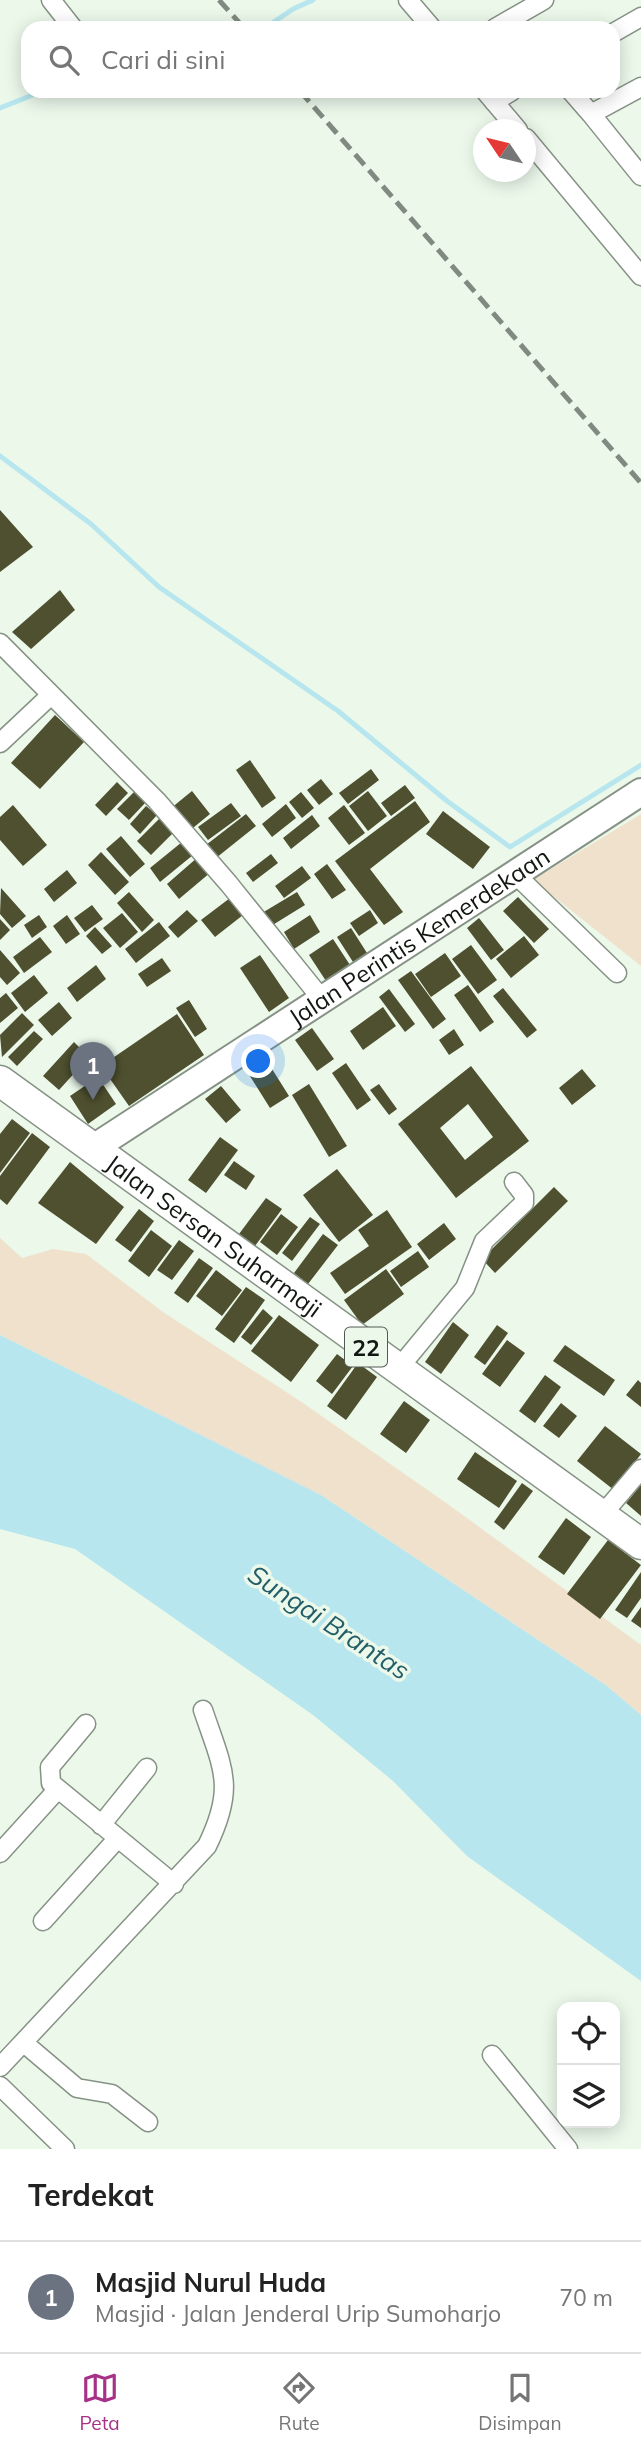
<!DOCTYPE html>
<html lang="id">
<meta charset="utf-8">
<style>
:root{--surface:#fff;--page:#f6f6f6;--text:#222;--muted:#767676;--line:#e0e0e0;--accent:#a83188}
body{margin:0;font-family:Mulish,sans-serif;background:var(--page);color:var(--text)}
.controls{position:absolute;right:21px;bottom:21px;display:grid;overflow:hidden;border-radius:14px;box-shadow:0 4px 18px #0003}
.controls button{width:63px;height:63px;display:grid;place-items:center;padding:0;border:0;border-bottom:2px solid var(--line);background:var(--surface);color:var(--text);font:35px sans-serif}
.compass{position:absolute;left:473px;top:119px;width:63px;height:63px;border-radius:50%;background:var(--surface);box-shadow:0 4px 18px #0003;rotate:305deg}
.you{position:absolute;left:259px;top:1062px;width:24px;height:24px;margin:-18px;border:5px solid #fff;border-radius:50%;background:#1a73e8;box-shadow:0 0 0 10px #1a73e833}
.badge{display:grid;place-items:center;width:46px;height:46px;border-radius:50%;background:var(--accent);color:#fff;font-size:23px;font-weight:700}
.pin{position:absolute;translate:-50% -58px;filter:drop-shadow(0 2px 4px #0008)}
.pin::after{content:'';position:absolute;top:37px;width:24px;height:21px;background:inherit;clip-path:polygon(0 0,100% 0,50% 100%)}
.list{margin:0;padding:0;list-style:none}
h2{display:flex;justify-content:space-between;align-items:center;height:91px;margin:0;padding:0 28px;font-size:30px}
h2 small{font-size:23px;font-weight:400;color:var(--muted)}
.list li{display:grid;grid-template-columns:46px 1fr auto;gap:21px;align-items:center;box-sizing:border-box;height:112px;padding:0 28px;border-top:2px solid var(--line)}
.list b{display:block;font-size:26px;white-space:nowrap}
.list p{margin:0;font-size:23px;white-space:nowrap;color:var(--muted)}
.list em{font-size:23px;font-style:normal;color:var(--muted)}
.icon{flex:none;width:38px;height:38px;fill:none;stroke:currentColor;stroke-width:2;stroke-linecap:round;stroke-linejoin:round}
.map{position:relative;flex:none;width:641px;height:2149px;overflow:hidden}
.search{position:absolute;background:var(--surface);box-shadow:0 4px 18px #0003;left:21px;right:21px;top:21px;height:77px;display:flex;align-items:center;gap:18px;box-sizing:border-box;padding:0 24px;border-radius:21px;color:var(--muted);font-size:26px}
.sheet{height:203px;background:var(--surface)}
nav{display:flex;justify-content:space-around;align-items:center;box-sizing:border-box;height:98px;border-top:2px solid var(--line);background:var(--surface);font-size:19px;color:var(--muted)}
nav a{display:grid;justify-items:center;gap:4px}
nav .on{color:var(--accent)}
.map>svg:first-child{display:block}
.green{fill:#efe1cb}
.water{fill:#b7e6ee}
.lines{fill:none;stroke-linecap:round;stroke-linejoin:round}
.stream{stroke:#b7e6ee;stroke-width:5}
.building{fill:#4e502f;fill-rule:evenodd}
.minor-casing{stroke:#869285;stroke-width:21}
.secondary-casing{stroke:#869285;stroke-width:30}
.trunk-casing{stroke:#869285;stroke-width:33}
.minor{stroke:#fff;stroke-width:18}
.secondary{stroke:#fff;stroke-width:26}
.trunk{stroke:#fff;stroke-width:30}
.rail{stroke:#818a80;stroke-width:5;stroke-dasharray:14 7;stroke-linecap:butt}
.labels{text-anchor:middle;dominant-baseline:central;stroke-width:7;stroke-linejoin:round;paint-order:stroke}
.shield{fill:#ebf8ea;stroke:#535a53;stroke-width:2}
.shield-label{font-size:23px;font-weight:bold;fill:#121712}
.street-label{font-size:24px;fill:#121712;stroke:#ebf8ea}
.water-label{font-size:26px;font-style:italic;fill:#215e68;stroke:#ebf8ea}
</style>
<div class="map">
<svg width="641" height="2149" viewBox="0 0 641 2149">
<rect width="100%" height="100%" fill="#ebf8ea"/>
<path class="green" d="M641 814V966L533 880Z
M0 1238 22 1258 53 1249 86 1254 163 1312 300 1401 449 1505 641 1645V1715L607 1686 321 1495 0 1335Z"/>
<path class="water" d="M0 1335 321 1495 607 1686 641 1715V1981L467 1856 393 1781 313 1715 75 1549 0 1529Z"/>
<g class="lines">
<path class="stream" d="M265 28 293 9 313 0
M0 108 43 91
M0 456 91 524 159 587 338 711 447 801 510 847 641 765"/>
</g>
<path class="building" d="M0 510 33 547 0 572Z
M60 590 75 610 31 649 12 632Z
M55 715 84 742 40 789 11 763Z
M250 760 276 798 262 808 236 770Z
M371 769 379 780 348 804 339 793Z
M321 779 333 794 319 805 307 790Z
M117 782 128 793 106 816 95 805Z
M405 785 415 798 391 816 381 803Z
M135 791 146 802 129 820 117 809Z
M192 791 210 814 188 832 170 809Z
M368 791 387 816 368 831 349 806Z
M301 792 314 808 302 818 289 802Z
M415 801 430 822 370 869 403 912 384 925 335 861Z
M231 803 241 816 208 840 198 827Z
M286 804 296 818 272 837 262 824Z
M13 805 47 845 23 866 0 840V817Z
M344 805 365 833 349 845 328 818Z
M146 806 157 815 140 834 130 824Z
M443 811 490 847 473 869 426 834Z
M246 814 256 826 216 858 206 845Z
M312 815 320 826 291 849 283 838Z
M161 817 175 831 151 855 137 841Z
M121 836 145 864 130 877 106 849Z
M182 842 193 855 160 882 150 868Z
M101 852 129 882 115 895 88 865Z
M271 854 278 863 253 882 246 873Z
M198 857 211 872 179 899 167 884Z
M327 864 346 890 332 899 314 874Z
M302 866 311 878 284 898 275 886Z
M67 870 77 883 54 902 44 889Z
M1 888 26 916 12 928 0 914Z
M129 892 154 920 142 932 117 903Z
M297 892 305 905 271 926 262 913Z
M518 897 549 929 534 943 503 911Z
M230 898 243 915 215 937 201 920Z
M92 905 103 919 85 932 74 918Z
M187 910 198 921 178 938 168 927Z
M370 910 378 923 359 936 350 923Z
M122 913 138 932 120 948 103 928Z
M39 915 47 927 32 938 24 925Z
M67 915 80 934 66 944 53 926Z
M310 915 320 932 294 949 284 932Z
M479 918 504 950 491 960 467 928Z
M0 919 10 930 0 940Z
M159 922 170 936 136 963 125 949Z
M95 927 112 946 102 954 86 936Z
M351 928 367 953 353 962 337 937Z
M524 936 539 955 511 978 496 959Z
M40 937 52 952 24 973 13 957Z
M333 939 350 965 326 981 309 955Z
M471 945 497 980 478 994 452 959Z
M0 950 20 973 7 985 0 977Z
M445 953 461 976 431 997 415 974Z
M260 955 289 998 269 1012 240 968Z
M162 958 171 971 147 987 138 974Z
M96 965 106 979 77 1002 67 988Z
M411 971 446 1019 433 1029 398 980Z
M34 975 48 993 25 1012 11 993Z
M468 985 494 1022 480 1032 454 995Z
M503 988 537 1030 527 1038 493 996Z
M389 989 415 1024 405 1032 379 997Z
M6 993 18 1008 0 1023V998Z
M189 1000 207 1029 195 1037 176 1008Z
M59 1002 72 1018 52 1036 38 1020Z
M383 1007 396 1026 363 1050 350 1031Z
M22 1013 34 1025 2 1057 0 1035Z
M177 1014 204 1055 129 1106 101 1066Z
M312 1028 334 1059 317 1071 295 1040Z
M454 1029 464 1045 449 1055 439 1040Z
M34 1031 43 1039 17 1066 8 1057Z
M74 1042 89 1057 59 1090 43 1076Z
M267 1061 289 1096 270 1108 248 1073Z
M346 1063 371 1100 357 1110 332 1073Z
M471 1066 529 1141 456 1198 398 1124ZM468 1104 493 1137 465 1160 440 1128Z
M582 1069 596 1086 572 1105 559 1088Z
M98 1077 116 1104 88 1124 70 1096Z
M309 1084 347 1146 329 1157 292 1095Z
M379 1084 397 1109 389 1115 370 1090Z
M221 1086 241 1110 226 1123 205 1099Z
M12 1119 30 1133 0 1173V1134Z
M32 1133 50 1147 7 1205 0 1199V1176Z
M220 1137 238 1150 206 1193 188 1180Z
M234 1161 255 1176 246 1190 224 1175Z
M70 1162 124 1207 96 1244 38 1203Z
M337 1169 373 1215 339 1242 303 1195Z
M554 1187 568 1201 495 1273 482 1259Z
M266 1198 282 1209 255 1246 239 1234Z
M139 1209 154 1221 131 1252 115 1240Z
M387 1210 412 1247 345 1294 330 1273 369 1246 358 1230Z
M281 1214 298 1227 277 1255 260 1242Z
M310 1217 320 1224 292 1261 282 1253Z
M444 1223 456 1239 429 1260 417 1244Z
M151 1230 172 1246 149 1277 128 1261Z
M323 1234 338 1245 308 1284 294 1273Z
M179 1240 194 1251 172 1280 157 1270Z
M418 1251 429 1267 401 1287 390 1271Z
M199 1258 213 1268 188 1303 174 1293Z
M386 1269 404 1294 362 1325 344 1300Z
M216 1270 242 1290 222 1316 196 1296Z
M246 1287 265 1300 234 1343 215 1329Z
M263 1309 273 1318 251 1345 241 1337Z
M279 1315 319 1345 291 1382 251 1351Z
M453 1322 469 1335 441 1374 425 1362Z
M497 1325 508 1333 485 1365 474 1357Z
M507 1340 525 1353 500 1387 482 1374Z
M565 1345 615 1380 604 1396 553 1361Z
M337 1354 353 1366 332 1394 316 1381Z
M358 1363 377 1377 346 1420 327 1406Z
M545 1375 561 1387 535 1423 519 1411Z
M638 1380 641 1383V1407L626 1395Z
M404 1401 430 1420 406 1453 380 1434Z
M561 1403 577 1416 559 1438 543 1426Z
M605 1426 641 1454 614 1490 577 1461Z
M475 1452 517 1481 499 1508 457 1479Z
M522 1483 533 1491 504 1530 494 1522Z
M641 1485V1516L626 1503Z
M566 1518 591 1537 564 1575 538 1557Z
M608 1540 641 1565 600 1619 567 1594Z
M641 1572V1598L627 1618 615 1610Z
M641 1607V1628L631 1621Z"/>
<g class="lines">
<defs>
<path id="minor" d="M51 0 73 28
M408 0 432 28
M495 28 544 0
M613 33 641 17
M485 91 518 130
M571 91 591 114 641 87
M494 102 512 91
M591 114 641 176
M526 138 641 276
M0 643 157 801 229 884 321 998
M0 743 51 695
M514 873 617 973
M398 1369 465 1288 484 1241 524 1203V1195L514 1182
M602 1515 641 1469
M86 1724 50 1767 51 1783 174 1884
M101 1825 147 1768
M0 1853 58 1789
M43 1921 118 1838
M24 2043 77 2088 112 2094 148 2122
M492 2055 568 2149
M0 2067 207 1846C236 1787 223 1769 203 1710
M0 2086 65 2149"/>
<g id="secondary">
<path id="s1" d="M92 1149 641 792"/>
</g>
<g id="trunk">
<path id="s2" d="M0 1081 641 1544"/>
</g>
</defs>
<use href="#minor" class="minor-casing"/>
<use href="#secondary" class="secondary-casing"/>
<use href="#trunk" class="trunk-casing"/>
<use href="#minor" class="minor"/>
<use href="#secondary" class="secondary"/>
<use href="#trunk" class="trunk"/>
<path class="rail" d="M219 0 244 28
M300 91 641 483"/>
</g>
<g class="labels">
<rect class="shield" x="345" y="1327.5" width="42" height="39" rx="5"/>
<g class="shield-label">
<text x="366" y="1347">22</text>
</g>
<g class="street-label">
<text stroke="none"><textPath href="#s1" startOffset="390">Jalan Perintis Kemerdekaan</textPath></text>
<text stroke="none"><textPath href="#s2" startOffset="264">Jalan Sersan Suharmaji</textPath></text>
</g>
<g class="water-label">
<text transform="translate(329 1622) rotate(33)">Sungai Brantas</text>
</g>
</g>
</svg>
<div class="controls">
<button><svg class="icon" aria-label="locate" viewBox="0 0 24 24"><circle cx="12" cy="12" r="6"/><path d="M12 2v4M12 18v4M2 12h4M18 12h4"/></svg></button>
<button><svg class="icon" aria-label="layers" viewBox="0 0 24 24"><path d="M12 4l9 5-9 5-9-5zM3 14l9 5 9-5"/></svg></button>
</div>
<svg class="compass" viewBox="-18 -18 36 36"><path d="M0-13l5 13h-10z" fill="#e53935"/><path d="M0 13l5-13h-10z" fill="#767676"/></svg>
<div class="you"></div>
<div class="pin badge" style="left:93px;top:1100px;background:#6b7280">1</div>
<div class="search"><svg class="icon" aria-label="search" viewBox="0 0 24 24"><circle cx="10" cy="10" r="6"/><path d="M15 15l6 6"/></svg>Cari di sini</div>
</div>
<section class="sheet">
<h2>Terdekat<small></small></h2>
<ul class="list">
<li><span class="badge" style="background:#6b7280">1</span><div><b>Masjid Nurul Huda</b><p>Masjid · Jalan Jenderal Urip Sumoharjo</p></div><em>70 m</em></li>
</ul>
</section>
<nav>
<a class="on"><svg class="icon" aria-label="map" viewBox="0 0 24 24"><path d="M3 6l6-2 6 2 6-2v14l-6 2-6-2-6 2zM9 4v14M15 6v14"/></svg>Peta</a>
<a><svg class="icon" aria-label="directions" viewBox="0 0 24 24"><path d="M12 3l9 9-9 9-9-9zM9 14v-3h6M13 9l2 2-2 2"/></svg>Rute</a>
<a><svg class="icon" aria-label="saved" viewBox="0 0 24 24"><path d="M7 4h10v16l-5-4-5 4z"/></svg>Disimpan</a>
</nav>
